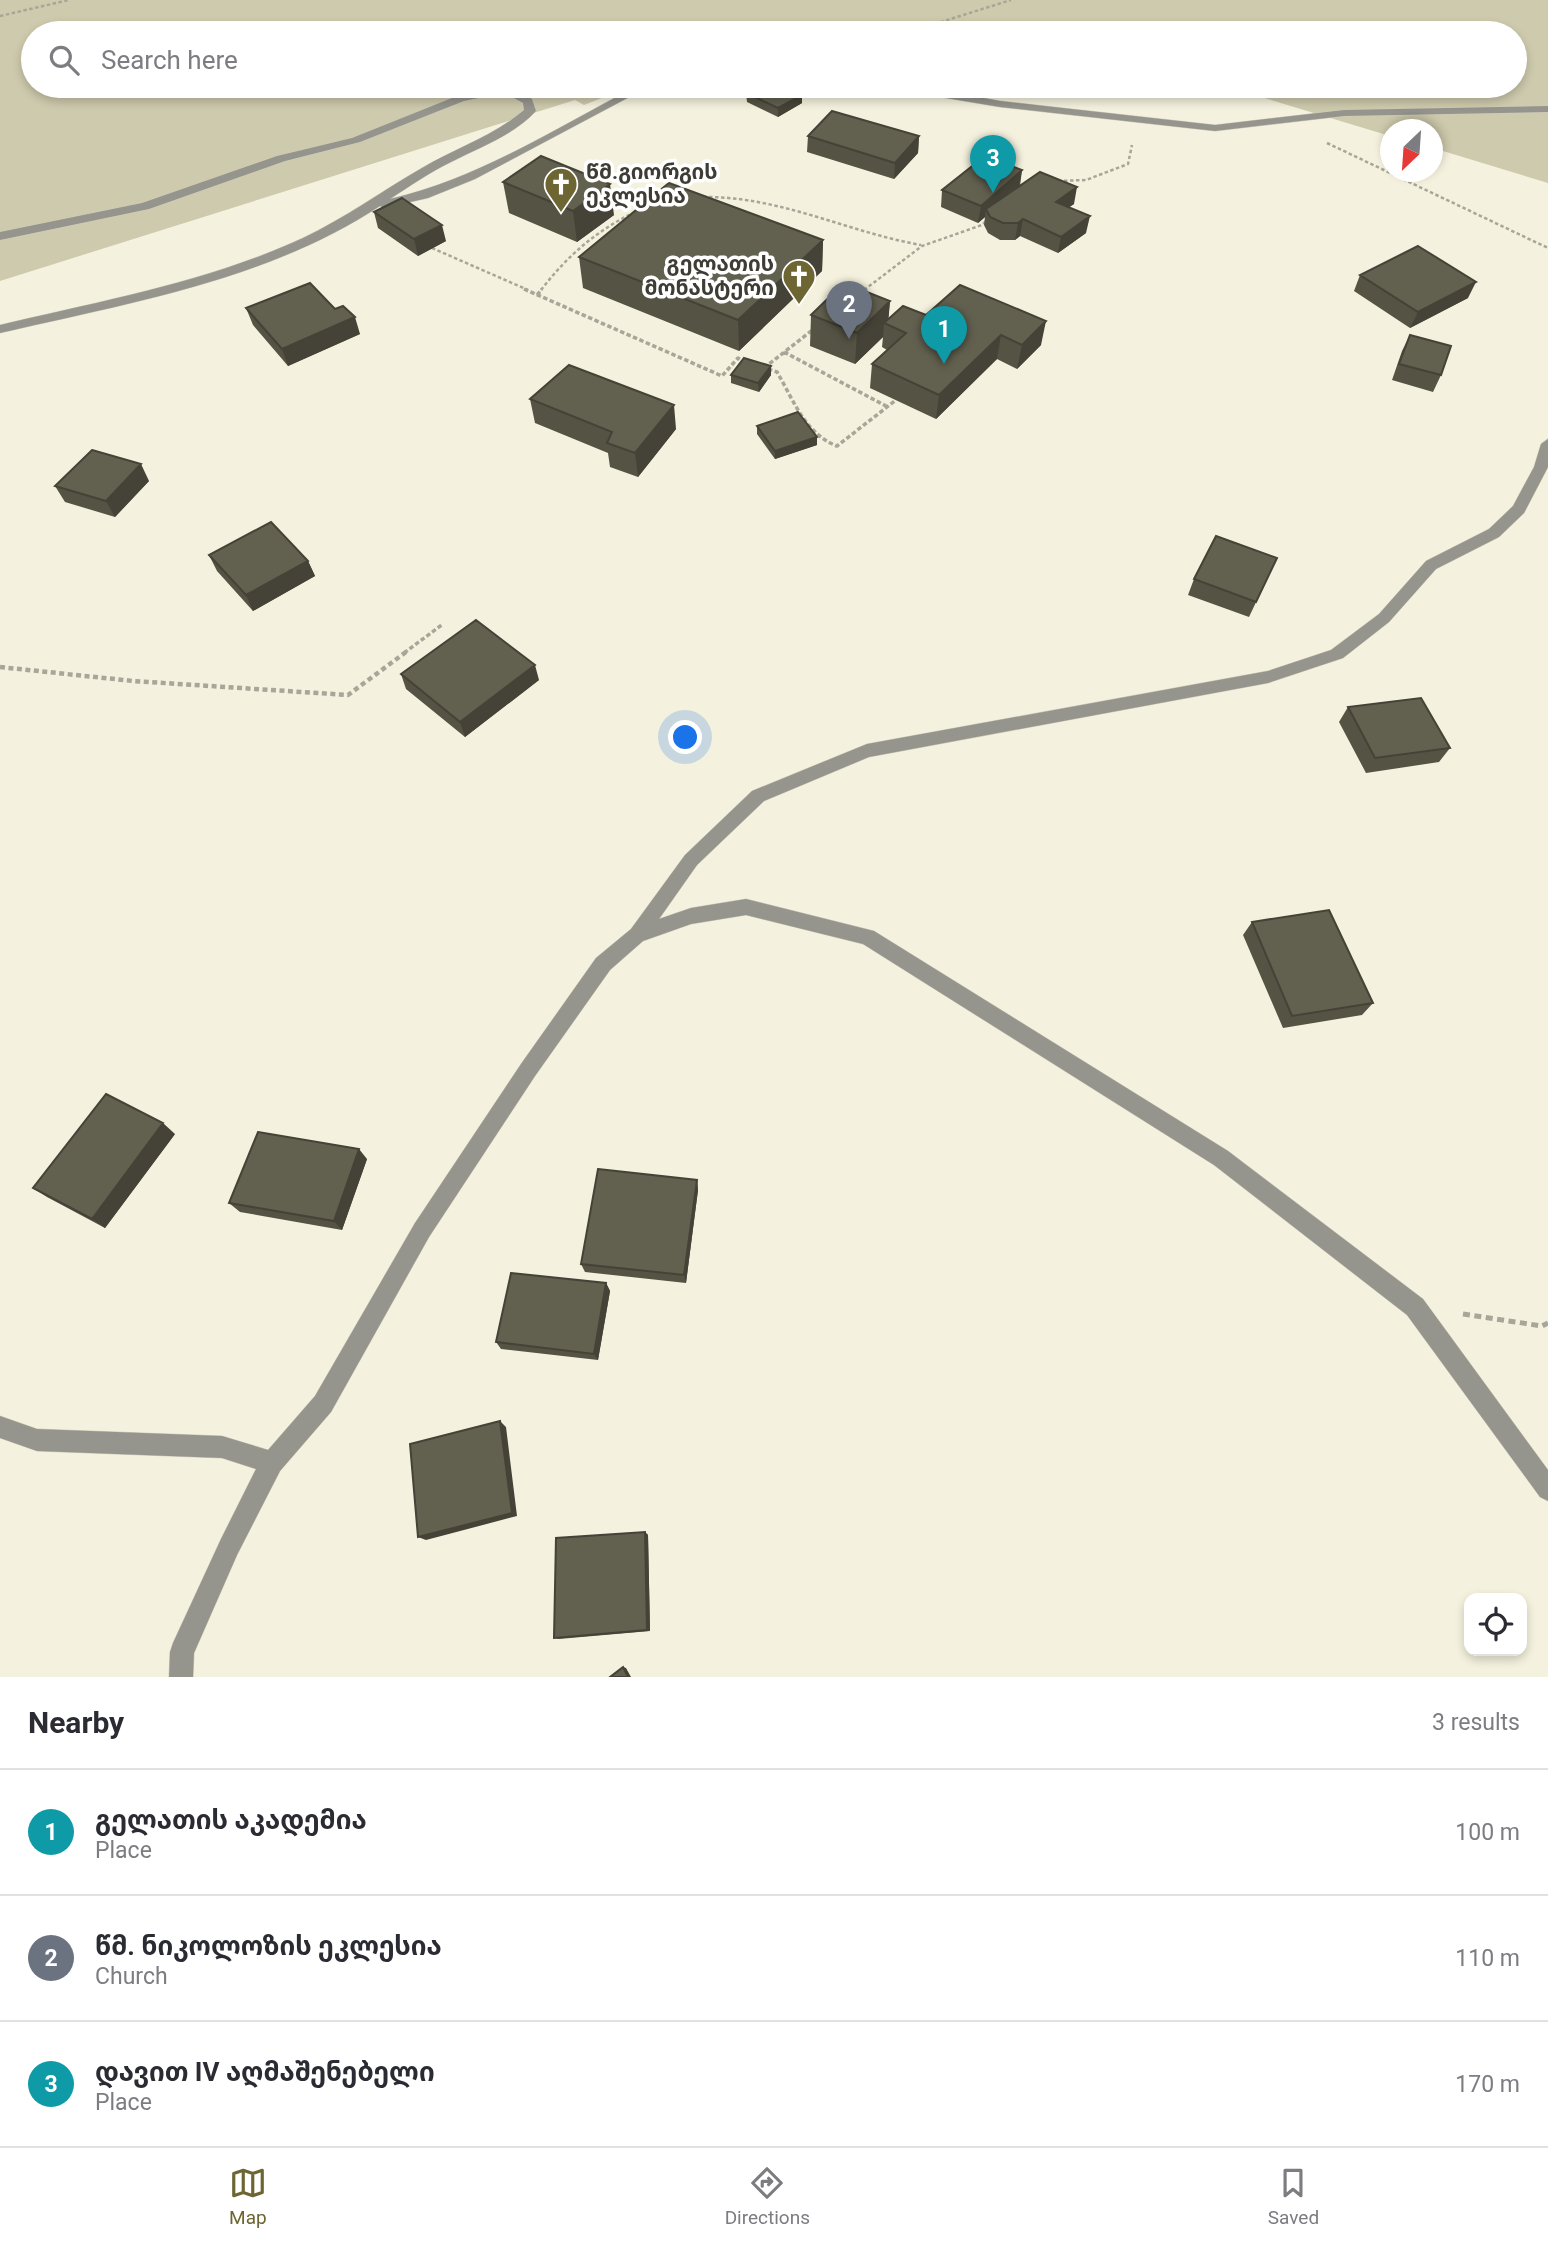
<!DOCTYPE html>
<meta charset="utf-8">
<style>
:root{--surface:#fff;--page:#f2f2f3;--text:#2b2b33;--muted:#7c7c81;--line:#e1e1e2;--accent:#6d6532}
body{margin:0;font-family:Roboto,"Noto Sans Georgian",sans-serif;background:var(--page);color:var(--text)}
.controls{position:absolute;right:21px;bottom:21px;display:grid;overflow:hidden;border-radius:14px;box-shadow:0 4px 10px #0003}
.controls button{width:63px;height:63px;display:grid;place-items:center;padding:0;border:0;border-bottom:2px solid var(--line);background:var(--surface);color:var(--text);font:35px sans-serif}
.compass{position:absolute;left:1380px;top:119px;width:63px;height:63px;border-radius:50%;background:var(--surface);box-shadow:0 4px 10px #0003;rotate:205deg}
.you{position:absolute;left:686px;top:738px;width:24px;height:24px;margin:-18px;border:5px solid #fff;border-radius:50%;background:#1a73e8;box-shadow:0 0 0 10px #1a73e833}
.badge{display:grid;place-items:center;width:46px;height:46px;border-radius:50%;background:var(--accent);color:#fff;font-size:23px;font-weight:700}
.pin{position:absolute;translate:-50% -58px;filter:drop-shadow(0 2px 4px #0008)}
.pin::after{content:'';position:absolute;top:37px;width:24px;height:21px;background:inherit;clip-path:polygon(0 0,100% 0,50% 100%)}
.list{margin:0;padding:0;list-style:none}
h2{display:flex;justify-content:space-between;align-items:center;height:91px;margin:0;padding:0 28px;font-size:30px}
h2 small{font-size:23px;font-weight:400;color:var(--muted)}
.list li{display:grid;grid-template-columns:46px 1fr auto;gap:21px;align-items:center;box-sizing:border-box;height:126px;padding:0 28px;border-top:2px solid var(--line)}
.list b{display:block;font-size:26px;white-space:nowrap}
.list p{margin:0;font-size:23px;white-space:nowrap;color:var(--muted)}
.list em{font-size:23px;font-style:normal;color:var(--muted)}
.icon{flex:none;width:38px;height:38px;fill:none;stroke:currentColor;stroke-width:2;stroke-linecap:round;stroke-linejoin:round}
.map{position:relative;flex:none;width:1548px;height:1677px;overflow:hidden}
.search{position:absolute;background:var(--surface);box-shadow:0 4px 10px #0003;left:21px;right:21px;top:21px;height:77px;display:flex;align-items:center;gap:18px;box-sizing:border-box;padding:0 24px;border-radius:38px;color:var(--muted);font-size:26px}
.sheet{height:469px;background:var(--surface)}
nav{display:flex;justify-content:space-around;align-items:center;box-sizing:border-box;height:98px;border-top:2px solid var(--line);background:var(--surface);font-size:19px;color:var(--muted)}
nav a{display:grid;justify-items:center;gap:4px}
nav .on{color:var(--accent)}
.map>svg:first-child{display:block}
.green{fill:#cecaad}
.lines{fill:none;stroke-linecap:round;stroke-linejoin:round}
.minor-casing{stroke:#d0cdbc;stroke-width:1}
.path-far3{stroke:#a8a698;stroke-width:2.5;stroke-dasharray:3.5 2.5;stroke-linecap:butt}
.path-far2{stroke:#a8a698;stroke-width:3.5;stroke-dasharray:4.5 2.5;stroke-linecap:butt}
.path-far1{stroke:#a8a698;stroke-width:4.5;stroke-dasharray:5 3.5;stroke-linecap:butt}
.path{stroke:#a8a698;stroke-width:5;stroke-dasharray:7 4.5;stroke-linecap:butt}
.minor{fill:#96958d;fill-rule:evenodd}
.wall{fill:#545344}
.shaded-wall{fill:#454337}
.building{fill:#62604f;stroke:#454337;stroke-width:2}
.labels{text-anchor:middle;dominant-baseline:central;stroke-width:7;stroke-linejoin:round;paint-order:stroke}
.far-poi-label{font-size:21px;font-weight:bold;fill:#3e3d35;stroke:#fff;text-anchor:start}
</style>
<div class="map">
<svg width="1548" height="1677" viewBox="0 0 1548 1677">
<rect width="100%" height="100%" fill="#f4f1de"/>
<path class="green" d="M0 0H1548V183L1433 148 1432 130H1390V136L1225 86H1515V33H1050L1042 31 1015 33H33V86H632L584 105 575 100 0 281Z"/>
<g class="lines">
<defs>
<path id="minor" d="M637 86H650L475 179 428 198 384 208 380 206C268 280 128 303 0 333V325C101 301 208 282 303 238 345 218 382 191 422 168 456 148 494 136 524 110L523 103 510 96 493 95 464 101 360 142 285 161 149 209 0 240V232L142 203 277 156 352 138 457 96 493 89 516 91 532 99 536 111C514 135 480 147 451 162 430 172 410 186 390 199 478 179 558 127 637 86Z
M904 86H919L1000 101 1215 125 1344 110 1548 106V112L1344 116 1215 131 1000 107 928 95Z
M1548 439V467L1524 513 1499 537 1436 569 1389 622 1343 658 1268 683 869 757 764 801 697 865 659 919 691 908 746 899 874 931 1228 1151 1423 1299 1548 1470V1501L1540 1497 1407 1315 1214 1165 863 944 746 915 691 924 643 941 610 970 535 1076 429 1237 331 1412 280 1471 237 1555 194 1653 193 1677H169L170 1652 173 1643 221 1539 256 1469 222 1458 37 1451 0 1438V1416L37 1429 222 1436 268 1450 315 1396 415 1223 521 1064 596 958 631 929 685 855 752 791 867 744 1268 671 1331 650 1379 614 1426 561 1489 529 1513 506 1534 467 1541 444Z"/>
</defs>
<use href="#minor" class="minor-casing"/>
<path class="path-far3" d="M0 16 69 0
M906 33 1011 0
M1327 143 1548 248
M1058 181 1086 180 1128 164 1132 145
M703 197C780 196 847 232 921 245
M432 248 528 290
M541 290C568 255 597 230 637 211
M864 290 922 246 982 225 988 219"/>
<path class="path-far2" d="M524 289 722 376 738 358 746 362
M861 293 867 289
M537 295 542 289
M784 352 886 406
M764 368 815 328
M768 369 777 372C793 399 805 434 837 446L896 400
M404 653 443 624"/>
<path class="path-far1" d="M0 667 133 681 348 695 406 652"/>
<path class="path" d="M1463 1314 1542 1326 1548 1323"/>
<use href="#minor" class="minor"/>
</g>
<path class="wall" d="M746 93 802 103 778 117 747 102Z
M808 136H919L918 153 894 179 807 152Z
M1022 170 1020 186 1074 204 1069 207 1086 233 1058 253 1020 236 1015 240H1000L988 233 984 225 985 217 978 223 941 207 942 190Z
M503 182 614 215 577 242 509 213Z
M374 212 446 241 418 256 378 228Z
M823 240 822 271 739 351 583 288 579 257Z
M1360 275 1468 298 1410 328 1354 291Z
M890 301 888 319 926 315 1041 345 1017 369 997 359 936 419 870 388 872 364 887 350 882 347 883 337 855 364 810 346 811 315Z
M246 308 335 309 360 334 288 366 253 325Z
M1410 335 1441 375 1433 392 1392 380 1402 351Z
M771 366V375L759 392 731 383V375Z
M530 399 676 429 638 477 610 467 608 453 535 423Z
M757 426 817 437V445L775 459 757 434Z
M149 481 115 517 65 502 55 486Z
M209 555 308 561 315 576 253 611 217 571Z
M1277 558 1249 617 1188 595 1194 579Z
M401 674 539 680 465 737 406 689Z
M1348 707 1450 748 1439 762 1366 773 1339 722Z
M1252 922 1373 1003 1362 1015 1283 1028 1243 935Z
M175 1134 105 1228 47 1197 33 1188Z
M367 1159 342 1230 240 1212 229 1203Z
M697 1180 698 1190 686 1283 585 1272 581 1264Z
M606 1283 610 1291 598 1360 501 1349 496 1342Z
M645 1532 648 1535 650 1631 559 1639 554 1638Z"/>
<path class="shaded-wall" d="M802 95V103L778 117V108Z
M919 136 918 153 894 179 895 163Z
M1022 170 1019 187 986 209 985 217 978 223 981 206Z
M610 184 614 215 577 242 573 211Z
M1077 187 1074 204 1053 218 1056 202Z
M1090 216 1086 233 1058 253 1061 237Z
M1023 219 1020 236 1015 240 1018 223Z
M442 225 446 241 418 256 414 239Z
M823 240 822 271 739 351 738 320Z
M1476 282 1468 298 1410 328 1418 312Z
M890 301 888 325 884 323 883 337 855 364 857 333Z
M355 317 360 334 288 366 282 349Z
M1046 321 1041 345 1017 369 1022 345Z
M1001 335 997 359 936 419 939 395Z
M771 366V375L759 392 758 383Z
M674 405 676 429 638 477 635 453Z
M817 437V445L775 459V451Z
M141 464 149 481 115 517 106 501Z
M308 561 315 576 253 611 246 595Z
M535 665 539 680 465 737 460 722Z
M163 1123 175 1134 105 1228 92 1219Z
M359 1149 367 1159 342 1230 334 1221Z
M697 1180 698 1190 686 1283 684 1275Z
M606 1283 610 1291 598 1360 594 1354Z
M500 1421 506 1427 517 1516 426 1540 418 1537Z
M645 1532 648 1535 650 1631 647 1630Z
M623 1667 626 1668 631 1677H628Z"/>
<path class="building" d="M760 86H783L802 95 778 108 746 93Z
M832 111 919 136 895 163 808 136Z
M541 156 610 184 573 211 503 182Z
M985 156 1022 170 981 206 942 190Z
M1040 172 1077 187 1056 202 1090 216 1061 237 1023 219 1018 223H1003L990 217 986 209Z
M669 183 823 240 738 320 579 257Z
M402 198 442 225 414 239 374 212Z
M1418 246 1476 282 1418 312 1360 275Z
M310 283 335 309 343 306 355 317 282 349 246 308Z
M844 283 890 301 857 333 811 315Z
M960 285 1046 321 1022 345 1001 335 939 395 872 364 906 333 884 323 903 306 926 315Z
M1410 335 1451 346 1441 375 1399 364Z
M744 358 771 366 758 383 731 375Z
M569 365 674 405 635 453 607 443 612 432 530 399Z
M798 412 817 437 775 451 757 426Z
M92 450 141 464 106 501 55 486Z
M271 522 308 561 246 595 209 555Z
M1216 536 1277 558 1256 602 1194 579Z
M476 620 535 665 460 722 401 674Z
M1421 698 1450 748 1375 758 1348 707Z
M1329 910 1373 1003 1292 1016 1252 922Z
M106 1094 163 1123 92 1219 33 1188Z
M258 1132 359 1149 334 1221 229 1203Z
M598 1169 697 1180 684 1275 581 1264Z
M511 1273 606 1283 594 1354 496 1342Z
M500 1421 512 1513 418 1537 410 1444Z
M645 1532 647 1630 554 1638 556 1538Z
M623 1667 628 1677H610Z"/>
<defs>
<symbol id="church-pin" viewBox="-11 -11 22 30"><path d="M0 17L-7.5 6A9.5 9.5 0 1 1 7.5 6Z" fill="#6d6532" stroke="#fff"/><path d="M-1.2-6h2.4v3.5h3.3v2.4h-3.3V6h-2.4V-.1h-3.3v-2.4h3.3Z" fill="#fff"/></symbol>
</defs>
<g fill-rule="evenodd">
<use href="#church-pin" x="542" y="165" width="38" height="52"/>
<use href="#church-pin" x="780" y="257" width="38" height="52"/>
</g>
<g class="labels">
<g class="far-poi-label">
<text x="586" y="172">წმ.გიორგის<tspan x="586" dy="24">ეკლესია</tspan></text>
<text x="774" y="264" text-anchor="end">გელათის<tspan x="774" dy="24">მონასტერი</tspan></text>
</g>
</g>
</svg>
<div class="controls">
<button><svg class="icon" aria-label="locate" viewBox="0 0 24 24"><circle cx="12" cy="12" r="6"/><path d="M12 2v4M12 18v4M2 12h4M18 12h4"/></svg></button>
</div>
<svg class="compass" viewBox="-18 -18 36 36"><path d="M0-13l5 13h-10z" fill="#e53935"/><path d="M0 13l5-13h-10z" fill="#7c7c81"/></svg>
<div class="you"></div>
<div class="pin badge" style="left:944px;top:364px;background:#0f9aa8">1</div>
<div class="pin badge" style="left:849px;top:339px;background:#6b7280">2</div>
<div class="pin badge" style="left:993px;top:193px;background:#0f9aa8">3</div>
<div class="search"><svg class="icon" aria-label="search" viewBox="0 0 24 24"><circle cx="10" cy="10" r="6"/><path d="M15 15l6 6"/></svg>Search here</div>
</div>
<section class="sheet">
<h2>Nearby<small>3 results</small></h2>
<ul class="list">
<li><span class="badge" style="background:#0f9aa8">1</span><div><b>გელათის აკადემია</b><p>Place</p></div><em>100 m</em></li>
<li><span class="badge" style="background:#6b7280">2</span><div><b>წმ. ნიკოლოზის ეკლესია</b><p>Church</p></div><em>110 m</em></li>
<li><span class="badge" style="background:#0f9aa8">3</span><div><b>დავით IV აღმაშენებელი</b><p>Place</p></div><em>170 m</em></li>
</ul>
</section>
<nav>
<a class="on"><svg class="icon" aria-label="map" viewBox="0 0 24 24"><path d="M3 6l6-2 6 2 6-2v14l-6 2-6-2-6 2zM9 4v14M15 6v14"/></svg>Map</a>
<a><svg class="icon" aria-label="directions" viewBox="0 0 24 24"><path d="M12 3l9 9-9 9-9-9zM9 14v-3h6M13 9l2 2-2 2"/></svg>Directions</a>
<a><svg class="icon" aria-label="saved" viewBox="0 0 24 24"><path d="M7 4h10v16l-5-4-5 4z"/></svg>Saved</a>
</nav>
